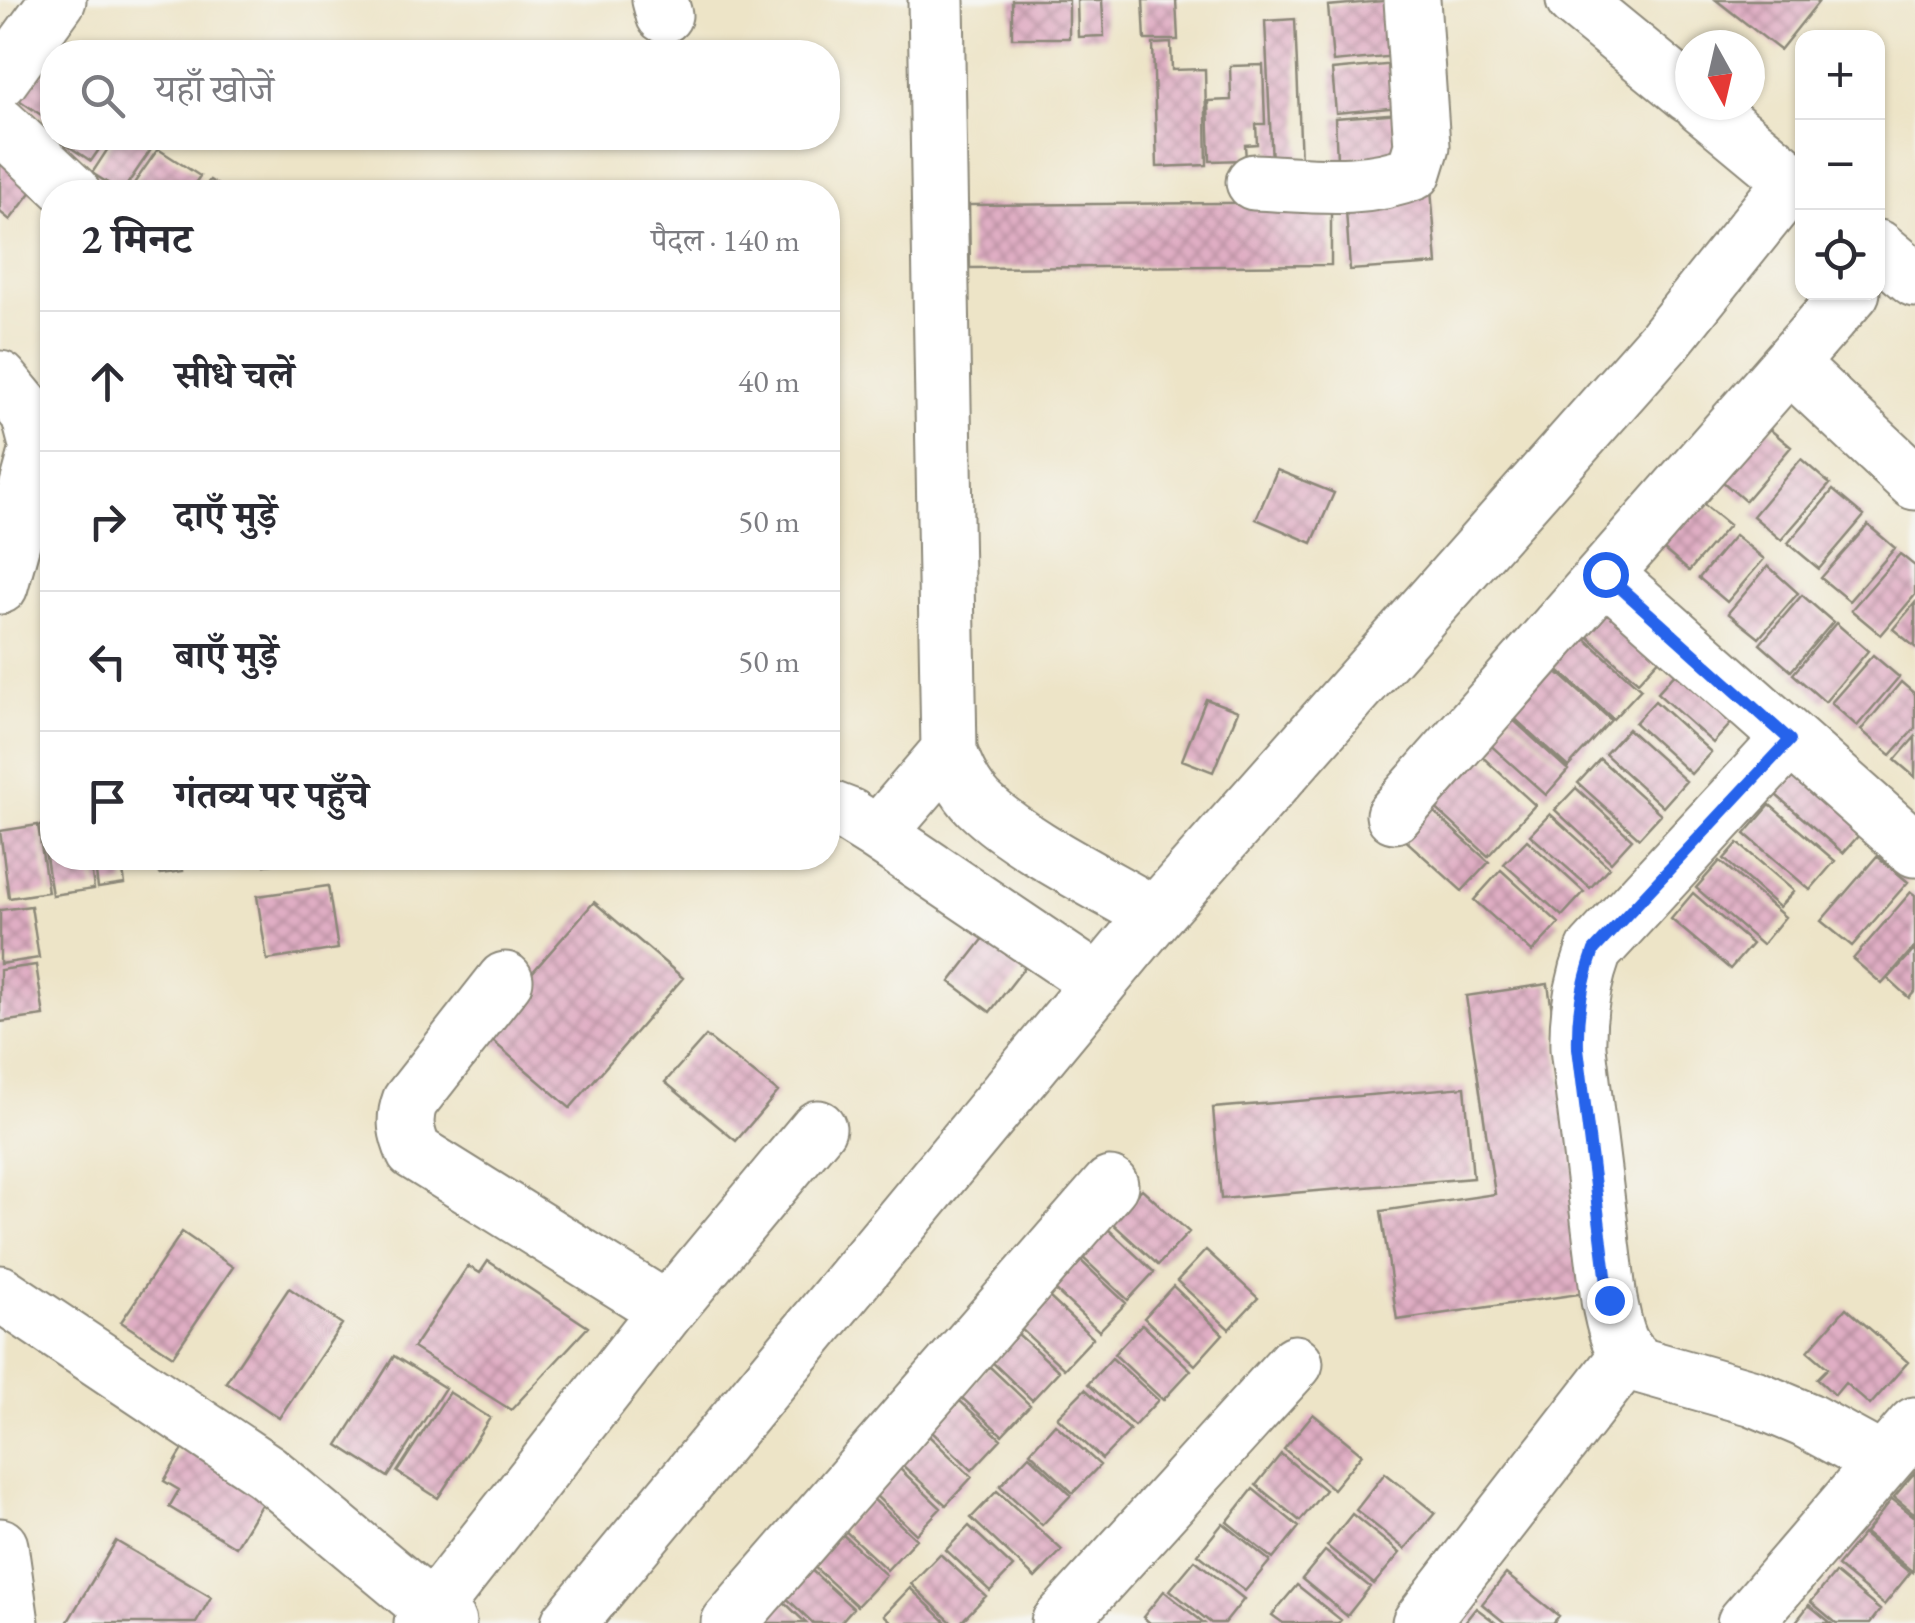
<!DOCTYPE html>
<html lang="hi">
<meta charset="utf-8">
<style>
:root{--surface:#fff;--page:#f7f7f7;--text:#2b2b33;--muted:#7c7c81;--line:#e1e1e2}
body{margin:0;font-family:"EB Garamond","Noto Serif Devanagari",serif;background:var(--page);color:var(--text)}
.controls{position:absolute;right:30px;top:30px;display:grid;overflow:hidden;border-radius:20px;box-shadow:0 2px 8px #0004}
.controls button{width:90px;height:90px;display:grid;place-items:center;padding:0;border:0;border-bottom:2px solid var(--line);background:var(--surface);color:var(--text);font:50px sans-serif}
.compass{position:absolute;left:1675px;top:30px;width:90px;height:90px;border-radius:50%;background:var(--surface);box-shadow:0 2px 8px #0004;rotate:172deg}
.stop{position:absolute;width:30px;height:30px;margin:-22px;border:8px solid #2563eb;border-radius:50%;background:#fff}
.stop.end{background:#2563eb;border-color:#fff;box-shadow:0 2px 10px #0008}
.list{margin:0;padding:0;list-style:none}
h2{display:flex;justify-content:space-between;align-items:center;height:130px;margin:0;padding:0 40px;font-size:42px}
h2 small{font-size:32px;font-weight:400;color:var(--muted)}
.list li{display:grid;grid-template-columns:65px 1fr auto;gap:30px;align-items:center;box-sizing:border-box;height:140px;padding:0 40px;border-top:2px solid var(--line)}
.list b{display:block;font-size:38px;white-space:nowrap}
.list em{font-size:32px;font-style:normal;color:var(--muted)}
.icon{flex:none;width:55px;height:55px;fill:none;stroke:currentColor;stroke-width:2;stroke-linecap:round;stroke-linejoin:round}
.map{position:relative;flex:none;width:1915px;height:1623px;overflow:hidden}
.search{position:absolute;background:var(--surface);box-shadow:0 2px 8px #0004;left:40px;top:40px;width:800px;height:110px;display:flex;align-items:center;gap:25px;box-sizing:border-box;padding:0 35px;border-radius:40px;color:var(--muted);font-size:38px}
.panel{position:absolute;background:var(--surface);box-shadow:0 2px 8px #0004;left:40px;top:180px;width:800px;height:690px;border-radius:40px}
.map>svg:first-child{display:block}
.building{fill:url(#building-cross-hatch)}
.lines{fill:none;stroke-linecap:round;stroke-linejoin:round}
.minor-casing{stroke:#8c8879;stroke-width:59}
.minor{stroke:#fff;stroke-width:55}
.route{stroke:#2563eb;stroke-width:12}
</style>
<div class="map">
<svg width="1915" height="1623" viewBox="0 0 1915 1623">
<defs>
<pattern id="building-cross-hatch" width="8" height="8" patternUnits="userSpaceOnUse" patternTransform="scale(2.5)"><rect width="8" height="8" fill="#e0aec4"/><path d="M0 0l8 8M0 8l8-8" fill="none" stroke="#b68e9f"/></pattern>
</defs>
<rect width="100%" height="100%" fill="#f6f6f2"/>
<filter id="ink" filterUnits="userSpaceOnUse"><feTurbulence type="fractalNoise" baseFrequency=".01" numOctaves="2"/><feDisplacementMap in="SourceGraphic" scale="20" xChannelSelector="R" yChannelSelector="G"/><feConvolveMatrix kernelMatrix="1 2 1 2 8 2 1 2 1" color-interpolation-filters="sRGB"/></filter>
<filter id="wash" filterUnits="userSpaceOnUse"><feTurbulence type="fractalNoise" baseFrequency=".0048" numOctaves="4" result="noise"/><feDisplacementMap in="SourceGraphic" scale="40" xChannelSelector="R" yChannelSelector="G"/><feGaussianBlur stdDeviation="2.25" result="paint"/><feColorMatrix in="noise" values="0 0 0 0 0 0 0 0 0 0 0 0 0 0 0 0 0 1.4 0 .05"/><feComposite in="paint" operator="in"/></filter>
<g filter="url(#wash)">
<rect width="100%" height="100%" fill="#ede4c7"/>
<g id="blocks">
<path class="building" d="M1012 0H1069V38H1012Z
M1077 0H1102L1104 36 1078 37Z
M1143 0H1176L1178 40H1145Z
M1393 0 1408 55 1333 62 1328 6Z
M1716 0H1820L1780 50Z
M1295 19 1301 162 1272 163 1265 21Z
M1171 43 1172 70 1205 69 1207 165 1157 167 1153 44Z
M28 61 52 78V117L50 121 7 92Z
M1406 63 1410 106 1336 113 1332 70Z
M1263 65 1265 124H1256L1257 144 1245 145 1246 160 1210 161 1208 101 1231 100 1230 66Z
M1414 112 1417 153 1337 160 1335 118Z
M0 134 46 173 10 220 0 212Z
M56 138H107L91 161Z
M115 138H136L152 148 122 192 92 173Z
M158 149 200 176 189 192H128Z
M210 180 229 192H201Z
M1431 189 1437 264 1350 270 1345 195Z
M1331 202V265L970 268 969 205Z
M1761 422 1791 447 1745 501 1715 475Z
M1801 459 1830 484 1781 540 1753 516Z
M1277 470 1334 493 1312 543 1256 519Z
M1833 490 1864 516 1819 569 1788 543Z
M1696 498 1729 525 1689 571 1657 544Z
M1868 525 1895 548 1849 601 1821 578Z
M1735 535 1764 559 1727 602 1699 578Z
M1900 554 1915 566V595L1881 635 1851 610Z
M1768 566 1798 593 1759 638 1728 613Z
M1600 595 1665 653 1638 682 1574 624Z
M1802 595 1833 622 1791 671 1760 644Z
M1915 603V647L1893 629Z
M1836 623 1868 651 1825 702 1793 674Z
M1570 625 1641 689 1613 719 1543 656Z
M1873 655 1899 677 1857 726 1831 703Z
M1544 660 1611 720 1568 767 1501 706Z
M1679 669 1735 719 1713 743 1657 693Z
M1901 682 1915 694V728L1891 755 1861 730Z
M1206 699 1238 711 1213 772 1182 760Z
M1655 701 1711 752 1691 774 1635 723Z
M1510 717 1568 770 1546 795 1487 742Z
M1628 729 1686 781 1663 807 1605 754Z
M1915 737V777L1895 760Z
M1477 752 1535 805 1488 856 1430 803Z
M1600 759 1661 814 1639 838 1578 783Z
M1799 768 1867 826 1843 853 1776 795Z
M1576 788 1632 839 1611 862 1555 810Z
M1770 805 1835 861 1810 890 1745 834Z
M1430 809 1489 862 1462 891 1403 838Z
M1550 814 1609 867 1590 888 1530 835Z
M52 823V858H90L94 889 52 895 41 825Z
M38 825 48 892 9 898 0 831Z
M1527 840 1584 892 1562 916 1504 864Z
M1738 843 1794 891 1779 907 1724 859Z
M1877 856 1908 882 1852 946 1821 921Z
M94 858H121L125 884 98 888Z
M158 858H181L183 871 160 874Z
M264 858H302V860L265 865Z
M1720 861 1785 917 1762 945 1696 888Z
M1501 870 1559 923 1532 952 1474 900Z
M328 886 338 949 267 960 257 896Z
M1911 892 1915 895V946L1882 984 1853 959Z
M1693 893 1752 944 1730 969 1671 919Z
M594 902 683 978 570 1108 481 1031Z
M31 906 39 958 0 964V910Z
M995 924 1035 954 990 1012 950 982Z
M1915 949V991L1909 998 1888 979Z
M36 965 44 1016 0 1022V970Z
M1548 984 1593 1292 1397 1320 1381 1211 1495 1194 1466 996Z
M706 1036 778 1092 736 1141 665 1082Z
M1465 1087 1473 1178 1221 1199 1213 1108Z
M1142 1189 1189 1232 1158 1265 1111 1222Z
M1107 1228 1154 1272 1128 1300 1081 1256Z
M182 1232 233 1267 173 1356 121 1322Z
M1206 1250 1258 1298 1229 1329 1177 1281Z
M1079 1259 1126 1303 1099 1331 1053 1288Z
M488 1261 588 1327 511 1410 413 1348 468 1266 480 1273Z
M1173 1286 1223 1334 1195 1365 1144 1318Z
M289 1288 342 1324 279 1418 226 1382Z
M1049 1297 1093 1338 1064 1369 1020 1328Z
M1846 1308 1908 1362 1870 1405 1845 1383 1835 1395 1817 1379 1828 1368 1808 1351Z
M1142 1324 1191 1370 1163 1400 1114 1354Z
M1018 1334 1059 1371 1032 1400 992 1362Z
M394 1356 445 1388 388 1477 338 1445Z
M1112 1358 1158 1400 1134 1426 1088 1384Z
M989 1366 1030 1405 1002 1435 960 1396Z
M1085 1389 1130 1430 1102 1459 1057 1417Z
M449 1392 490 1418 438 1498 397 1472Z
M960 1401 1001 1439 972 1470 931 1431Z
M1313 1414 1362 1454 1333 1489 1284 1449Z
M1055 1424 1100 1465 1073 1493 1030 1452Z
M929 1436 972 1477 946 1505 901 1464Z
M185 1446 267 1495 236 1547 169 1507 179 1490 164 1481Z
M1281 1454 1325 1490 1300 1521 1256 1485Z
M1029 1455 1071 1495 1042 1525 1000 1486Z
M899 1468 941 1508 916 1534 874 1494Z
M1915 1472V1514L1894 1497Z
M1385 1473 1435 1513 1405 1549 1356 1510Z
M1253 1489 1299 1527 1273 1559 1227 1522Z
M997 1491 1062 1550 1035 1578 971 1518Z
M871 1497 916 1539 887 1570 842 1528Z
M1892 1499 1915 1517 1913 1572 1865 1533Z
M1352 1514 1400 1553 1374 1584 1327 1546Z
M1223 1523 1270 1561 1245 1591 1198 1554Z
M969 1526 1013 1567 990 1591 946 1550Z
M840 1532 886 1575 857 1606 811 1564Z
M1863 1534 1910 1573 1884 1605 1837 1566Z
M116 1541 211 1597 196 1623H67Z
M1325 1551 1370 1587 1347 1616 1302 1579Z
M940 1554 986 1596 960 1623H952L911 1584Z
M1195 1560 1244 1599 1225 1623H1211L1170 1590Z
M808 1567 853 1608 840 1623H813L782 1594Z
M1835 1573 1880 1610 1870 1623H1836L1811 1602Z
M1506 1574 1559 1616 1553 1623H1505L1482 1604Z
M1297 1585 1341 1620 1338 1623H1283L1272 1615Z
M910 1588 947 1623H893L884 1615Z
M1164 1591 1204 1623H1150L1143 1617Z
M781 1599 806 1623H758Z
M1809 1605 1831 1623H1795Z
M1476 1608 1496 1623H1464Z"/>
</g>
</g>
<g filter="url(#ink)">
<use href="#blocks" fill-opacity="0" stroke="#8c8879" stroke-width="2.5"/>
<g class="lines">
<defs>
<path id="minor" d="M660 0 664 15
M936 0 949 751C956 771 964 789 979 804 1021 845 1103 884 1155 915
M1574 0 1690 95
M0 80 58 0
M1702 105 1802 188
M0 125 72 192
M1254 182C1308 184 1362 193 1414 172L1422 146 1412 0
M1878 248 1915 279
M1789 364 1915 482
M0 379 29 414 38 449 0 586
M1605 574 1915 849
M1789 740 1594 951C1582 984 1577 1013 1578 1048L1609 1300C1615 1327 1617 1350 1642 1366L1754 1398 1806 1420 1881 1461
M828 808 849 816 878 834 1099 983
M1394 815 1852 292
M878 834 949 751
M505 980 410 1101C403 1120 406 1133 414 1152L667 1310
M0 1293 266 1471 448 1623
M0 1546 11 1623
M422 1623 667 1310 818 1128
M569 1623 1155 915 1664 341 1793 180
M729 1623 1110 1185
M1059 1623 1295 1363
M1420 1623 1627 1356
M1745 1623 1915 1425"/>
</defs>
<use href="#minor" class="minor-casing"/>
<use href="#minor" class="minor"/>
</g>
</g>
<g class="lines" filter="url(#ink)">
<path class="route" d="M1605 574 1790 740 1594 950C1582 984 1577 1013 1578 1048L1609 1300"/>
</g>
</svg>
<div class="controls">
<button>+</button>
<button>−</button>
<button><svg class="icon" aria-label="locate" viewBox="0 0 24 24"><circle cx="12" cy="12" r="6"/><path d="M12 2v4M12 18v4M2 12h4M18 12h4"/></svg></button>
</div>
<svg class="compass" viewBox="-18 -18 36 36"><path d="M0-13l5 13h-10z" fill="#e53935"/><path d="M0 13l5-13h-10z" fill="#7c7c81"/></svg>
<div class="stop" style="left:1605px;top:574px"></div>
<div class="stop end" style="left:1609px;top:1300px"></div>
<div class="search"><svg class="icon" aria-label="search" viewBox="0 0 24 24"><circle cx="10" cy="10" r="6"/><path d="M15 15l6 6"/></svg>यहाँ खोजें</div>
<section class="panel">
<h2>2 मिनट<small>पैदल · 140 m</small></h2>
<ul class="list">
<li><svg class="icon" aria-label="ahead" viewBox="0 0 24 24"><path d="M12 20V5M6 11l6-6 6 6"/></svg><div><b>सीधे चलें</b></div><em>40 m</em></li>
<li><svg class="icon" aria-label="right" viewBox="0 0 24 24"><path d="M7 20v-9h11M14 6l5 5-5 5"/></svg><div><b>दाएँ मुड़ें</b></div><em>50 m</em></li>
<li><svg class="icon" aria-label="left" viewBox="0 0 24 24"><path d="M17 20v-9H6M10 6l-5 5 5 5"/></svg><div><b>बाएँ मुड़ें</b></div><em>50 m</em></li>
<li><svg class="icon" aria-label="arrive" viewBox="0 0 24 24"><path d="M6 21V4h12l-3 4 3 4H6"/></svg><div><b>गंतव्य पर पहुँचे</b></div></li>
</ul>
</section>
</div>
